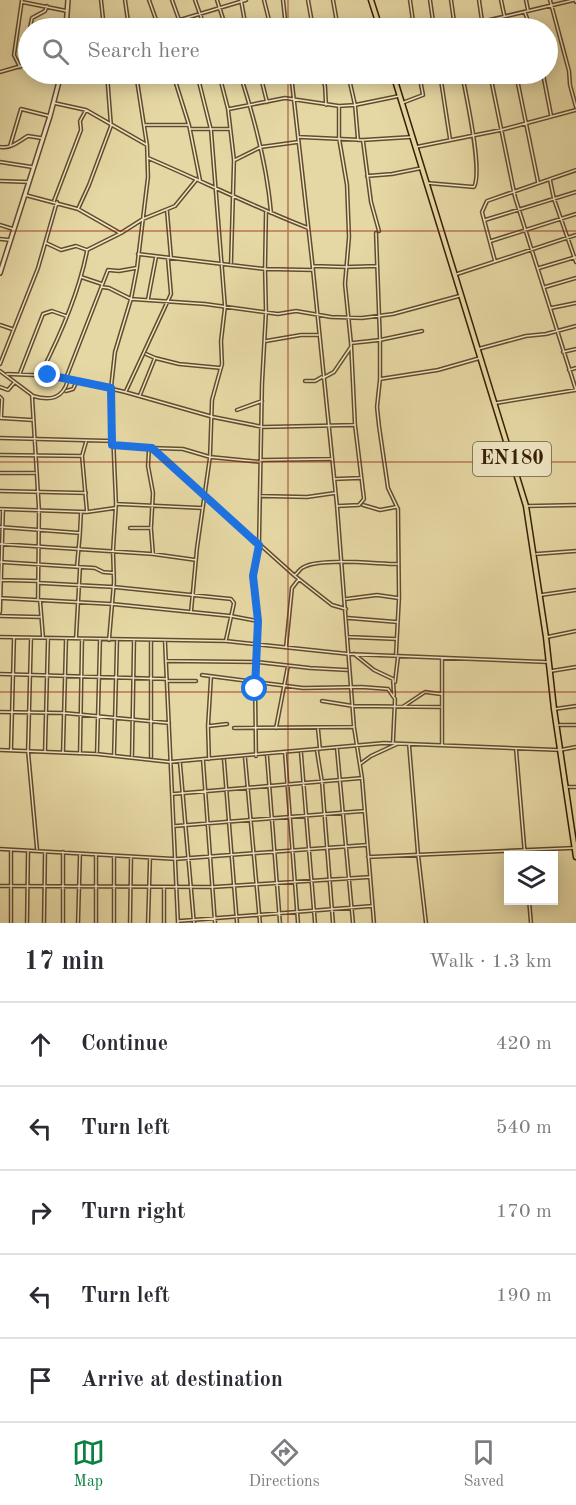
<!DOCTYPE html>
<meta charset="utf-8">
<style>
:root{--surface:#fff;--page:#f2f2f3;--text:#2b2b33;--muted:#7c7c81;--line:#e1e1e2;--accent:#0b8043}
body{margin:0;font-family:"Old Standard TT",serif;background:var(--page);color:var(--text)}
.controls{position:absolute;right:18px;bottom:18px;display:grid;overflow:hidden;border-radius:0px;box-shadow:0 3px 15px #0003}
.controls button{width:54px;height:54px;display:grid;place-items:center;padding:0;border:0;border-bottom:2px solid var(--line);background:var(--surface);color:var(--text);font:30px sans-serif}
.stop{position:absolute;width:18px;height:18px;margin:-14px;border:4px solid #1a73e8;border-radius:50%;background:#fff}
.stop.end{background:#1a73e8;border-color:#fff;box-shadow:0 2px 6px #0008}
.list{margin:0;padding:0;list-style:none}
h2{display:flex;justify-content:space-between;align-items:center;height:78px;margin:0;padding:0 24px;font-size:26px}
h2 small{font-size:20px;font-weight:400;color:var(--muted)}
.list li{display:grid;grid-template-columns:39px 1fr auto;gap:18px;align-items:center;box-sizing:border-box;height:84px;padding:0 24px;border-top:2px solid var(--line)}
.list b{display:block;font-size:22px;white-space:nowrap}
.list em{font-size:20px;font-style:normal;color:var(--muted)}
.icon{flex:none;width:33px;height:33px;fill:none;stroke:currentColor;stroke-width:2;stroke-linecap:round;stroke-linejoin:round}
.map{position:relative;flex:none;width:576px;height:923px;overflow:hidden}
.search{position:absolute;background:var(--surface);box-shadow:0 3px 15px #0003;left:18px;right:18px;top:18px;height:66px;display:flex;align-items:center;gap:15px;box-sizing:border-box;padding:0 21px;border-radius:33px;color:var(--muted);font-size:22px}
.sheet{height:498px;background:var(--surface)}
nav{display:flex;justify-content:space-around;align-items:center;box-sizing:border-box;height:84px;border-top:2px solid var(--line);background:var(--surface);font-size:16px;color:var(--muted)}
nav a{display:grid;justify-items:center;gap:3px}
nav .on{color:var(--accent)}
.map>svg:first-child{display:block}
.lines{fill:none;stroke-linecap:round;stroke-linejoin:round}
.minor-casing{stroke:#614c2d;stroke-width:4.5}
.tertiary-casing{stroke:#614c2d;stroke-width:6}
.primary-casing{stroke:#351d05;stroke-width:7}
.minor{stroke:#efe6c4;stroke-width:1.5}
.tertiary{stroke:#efe6c4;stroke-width:3}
.primary{stroke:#e6d8a4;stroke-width:4}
.route{stroke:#1a73e8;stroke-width:8}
.grid{fill:none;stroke:#8f2418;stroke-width:1.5;stroke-opacity:0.55}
.labels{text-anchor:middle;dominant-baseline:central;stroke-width:4.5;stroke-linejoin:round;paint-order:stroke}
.shield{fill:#efe6c4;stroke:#6d593e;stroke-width:1.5}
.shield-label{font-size:20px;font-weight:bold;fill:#351d05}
</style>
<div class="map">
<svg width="576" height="923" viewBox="0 0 576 923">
<rect width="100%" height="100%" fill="#e6d8a4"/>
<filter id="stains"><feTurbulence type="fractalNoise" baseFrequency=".00333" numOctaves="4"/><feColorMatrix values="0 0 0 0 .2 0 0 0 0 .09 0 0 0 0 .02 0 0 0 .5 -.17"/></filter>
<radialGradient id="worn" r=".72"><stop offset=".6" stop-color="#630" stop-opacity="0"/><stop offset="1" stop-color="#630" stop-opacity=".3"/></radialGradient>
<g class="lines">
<defs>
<path id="minor" d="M101 0 104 28
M125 0 129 28
M149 0 159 28
M172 0 182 28
M195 0 205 28
M217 0 226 28
M241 0 246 28
M264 0 271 28
M283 0 286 28
M308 0 313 28
M333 0 338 28
M410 0 414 28
M430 0 434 28
M451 0 455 28
M479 0 483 28
M501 0 507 28
M526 0 528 10
M550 0 569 71 570 85 576 107
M575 0 576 2
M22 2 67 11
M525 13 531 28
M30 28 32 18 45 11 47 6
M153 28 246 0
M456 28 574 0
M20 67 14 55 22 0
M0 72 28 64
M173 74 189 125 200 180
M219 74 228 109 234 160 231 263
M240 74C255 120 267 165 271 213
M260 74 267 102
M291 74 313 269
M321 74 325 86 326 105
M348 74 355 105 358 140
M440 74 450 139
M490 74 515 197 576 390 496 403
M516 74 538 182
M543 74 551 115
M54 103 86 110 147 145
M402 103 423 95 419 74
M229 109 285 98 339 106 355 105 399 96
M145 125H188
M190 129H230
M299 137 363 140 411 137
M363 141 371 202 379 231
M10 146 21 109 49 116
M0 147C11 149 19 141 28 136L41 138
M416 147 501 130 576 110
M148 158C202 181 254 207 308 228
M235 160 261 147 298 142
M0 162 32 167
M367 176 392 174 422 168
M550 180 554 199 576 262
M0 181 29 182
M427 183 474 187C483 171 466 95 462 74
M25 195 78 209 120 233
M54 201 81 130 80 121 86 110
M78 209 89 185 111 126 107 74
M167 211 171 257
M266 212 265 269 313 270 337 506 354 727 362 778 374 923
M485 220 576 192
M0 225 13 229
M0 239 10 240
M491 241 576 214
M46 243 61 250 76 246 87 250 121 233 143 219 175 206 197 179
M138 254 265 269 266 312 262 384 259 545 253 575 258 621 255 680 256 756
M495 261 482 212 487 201 576 170
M313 266 346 267 377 266
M539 268 576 257
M457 274 576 235
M81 277 102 284
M102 287 109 288 131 299 205 304 278 314 296 311 331 317 362 318 393 314 459 296
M545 287 576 278
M148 299 156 257
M551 308 576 303
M0 325 12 329
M266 341 301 335H318
M352 343 380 340 376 233
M478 349 526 336 546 334 576 326
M563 352 576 349
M155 358 179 364 221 368
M0 364 38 268 57 202
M569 370 576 368
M0 371 32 395 39 510 38 599
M20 373 43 314 52 311 66 316
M7 374 57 376 125 392 213 417 263 427 354 425
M40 375C60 336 79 293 87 251
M66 378 108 270 119 271 136 268
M323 378 334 372 351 347
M380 379 438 370 480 358
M305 381H315L322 377
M0 387 8 390 14 383
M66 391 73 389 76 383
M126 391 171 294 168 259
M140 395 155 358 146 354
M33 396C50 401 63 399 68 380
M0 397 2 399 1 418
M237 410 262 401
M0 418 32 420
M0 438 113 441
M86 442 82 456 87 512
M113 445 152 448 295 576 332 605 346 609
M153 448 183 449 210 457 261 462
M0 455 82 456
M262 460 331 459
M0 473H35
M334 479 360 478
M0 491 86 493
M262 496 307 497 335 493
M117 504 202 508
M363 505 380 510 396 507
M338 506 359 505 364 499 355 425 351 343 345 284 349 237 347 185 339 138V106
M527 506 576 505
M0 509 87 512 115 508
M0 527 80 533 77 566
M130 528H151L153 493 148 466 149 449
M151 529 153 554
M80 532 81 512
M0 544 153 554 196 560
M536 554 576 551
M0 562 95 568 103 572 114 573
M295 575C298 573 299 570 302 568 317 557 377 564 397 564
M1 580 38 581
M39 583 114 587 231 599 234 603 226 640
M541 595 576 590
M0 598 112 604 231 616 257 621
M346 599 377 595 398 598
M40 600 43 637
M0 612 3 510
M191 612 197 548 210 457 212 400 222 364 221 341 225 307 211 130 197 74
M0 616 40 617
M348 618 397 622
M0 637 226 641 349 654 547 662
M349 637 396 639
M547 637 576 631
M76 638 80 568
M31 639 28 751 37 849
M109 640 114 582 113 551 116 504 111 388 115 352 131 299 137 268 148 177 147 145 136 74
M165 642 178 923
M286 647 292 588 299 579
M354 654 374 670 393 679 394 695
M396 654 399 598 398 509 388 488 379 426 377 407 380 379V340L422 331
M442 659V745
M167 661 257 662 310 668 347 670
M551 671 576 667
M0 674 167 679
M202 675 303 688 362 687 388 689 395 699 393 742
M168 681H196
M395 682 398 657
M322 701 353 706 440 707
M404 706 425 692 441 694
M555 709 576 706
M0 712 64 713 169 723
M559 725H576
M209 726 227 724
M234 728 353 727
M276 728 288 666
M318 729 320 749
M409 744 418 854 426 923
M337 749 353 923
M516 749 525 856
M0 750 97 754 170 762 384 743 560 750 576 747
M11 750 14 638
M45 751 48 639
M317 751 322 782 333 923
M63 752 66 640
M80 752 82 640
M97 752 100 640
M285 753 298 923
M301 753 315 923
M114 755 117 641
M132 756 134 641
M267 756 280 923
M151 757V642
M245 758 260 923
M209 759 208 726 211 677
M203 760 215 923
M224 760 237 923
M180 763 194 923
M360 764 371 756 397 744
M568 787H576
M173 794 362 778
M175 826 364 811
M0 849 176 859 366 845
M96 855V923
M114 857V923
M368 857 573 848
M0 886 213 887 370 877
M164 888V923
M529 900 531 923
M179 921 372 906
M11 923V851
M27 923 28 852
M44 923 45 852
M63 923V852
M78 923 80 854
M130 923 131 858
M148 923 150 859"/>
<path id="tertiary" d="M66 28 68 0
M0 273 50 116 61 74"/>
<path id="primary" d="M371 0 380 28
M393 74 526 506 546 637 554 709 576 857"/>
</defs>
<use href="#minor" class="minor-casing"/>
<use href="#tertiary" class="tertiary-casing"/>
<use href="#primary" class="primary-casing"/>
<use href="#minor" class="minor"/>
<use href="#tertiary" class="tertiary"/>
<use href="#primary" class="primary"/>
</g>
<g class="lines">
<path class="route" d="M48 375 111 388 112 445 152 448 259 545 253 576 258 621 255 689"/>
</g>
<path class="grid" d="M288 0V28M288 74V923M0 231H576M0 462H576M0 692H576"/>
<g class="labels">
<rect class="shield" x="473" y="442" width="78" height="34" rx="4.5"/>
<g class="shield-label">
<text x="512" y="459">EN180</text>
</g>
</g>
<rect width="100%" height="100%" filter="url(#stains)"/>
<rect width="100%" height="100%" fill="url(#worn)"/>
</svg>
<div class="controls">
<button><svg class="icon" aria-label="layers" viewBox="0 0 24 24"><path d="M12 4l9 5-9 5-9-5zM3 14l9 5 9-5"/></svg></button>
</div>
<div class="stop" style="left:255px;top:689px"></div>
<div class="stop end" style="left:48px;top:375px"></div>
<div class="search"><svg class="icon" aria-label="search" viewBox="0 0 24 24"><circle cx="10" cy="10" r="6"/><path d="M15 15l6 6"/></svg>Search here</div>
</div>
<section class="sheet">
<h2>17 min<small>Walk · 1.3 km</small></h2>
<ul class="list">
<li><svg class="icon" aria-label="ahead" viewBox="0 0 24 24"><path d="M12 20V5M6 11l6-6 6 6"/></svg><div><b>Continue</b></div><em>420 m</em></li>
<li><svg class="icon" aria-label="left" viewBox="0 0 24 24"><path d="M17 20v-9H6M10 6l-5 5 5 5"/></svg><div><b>Turn left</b></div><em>540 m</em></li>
<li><svg class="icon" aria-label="right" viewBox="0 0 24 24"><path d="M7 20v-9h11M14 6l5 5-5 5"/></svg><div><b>Turn right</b></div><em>170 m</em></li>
<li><svg class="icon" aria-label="left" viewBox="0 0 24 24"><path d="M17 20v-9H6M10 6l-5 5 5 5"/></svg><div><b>Turn left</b></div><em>190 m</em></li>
<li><svg class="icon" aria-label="arrive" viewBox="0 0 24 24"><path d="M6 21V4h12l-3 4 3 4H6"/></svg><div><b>Arrive at destination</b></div></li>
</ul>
</section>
<nav>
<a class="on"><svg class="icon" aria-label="map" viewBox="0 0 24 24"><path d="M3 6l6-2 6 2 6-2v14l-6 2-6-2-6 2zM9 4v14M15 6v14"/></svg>Map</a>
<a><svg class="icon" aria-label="directions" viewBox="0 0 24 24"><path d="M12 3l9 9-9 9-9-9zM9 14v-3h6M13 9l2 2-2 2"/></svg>Directions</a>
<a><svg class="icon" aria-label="saved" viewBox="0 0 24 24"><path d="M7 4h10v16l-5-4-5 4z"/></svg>Saved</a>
</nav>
